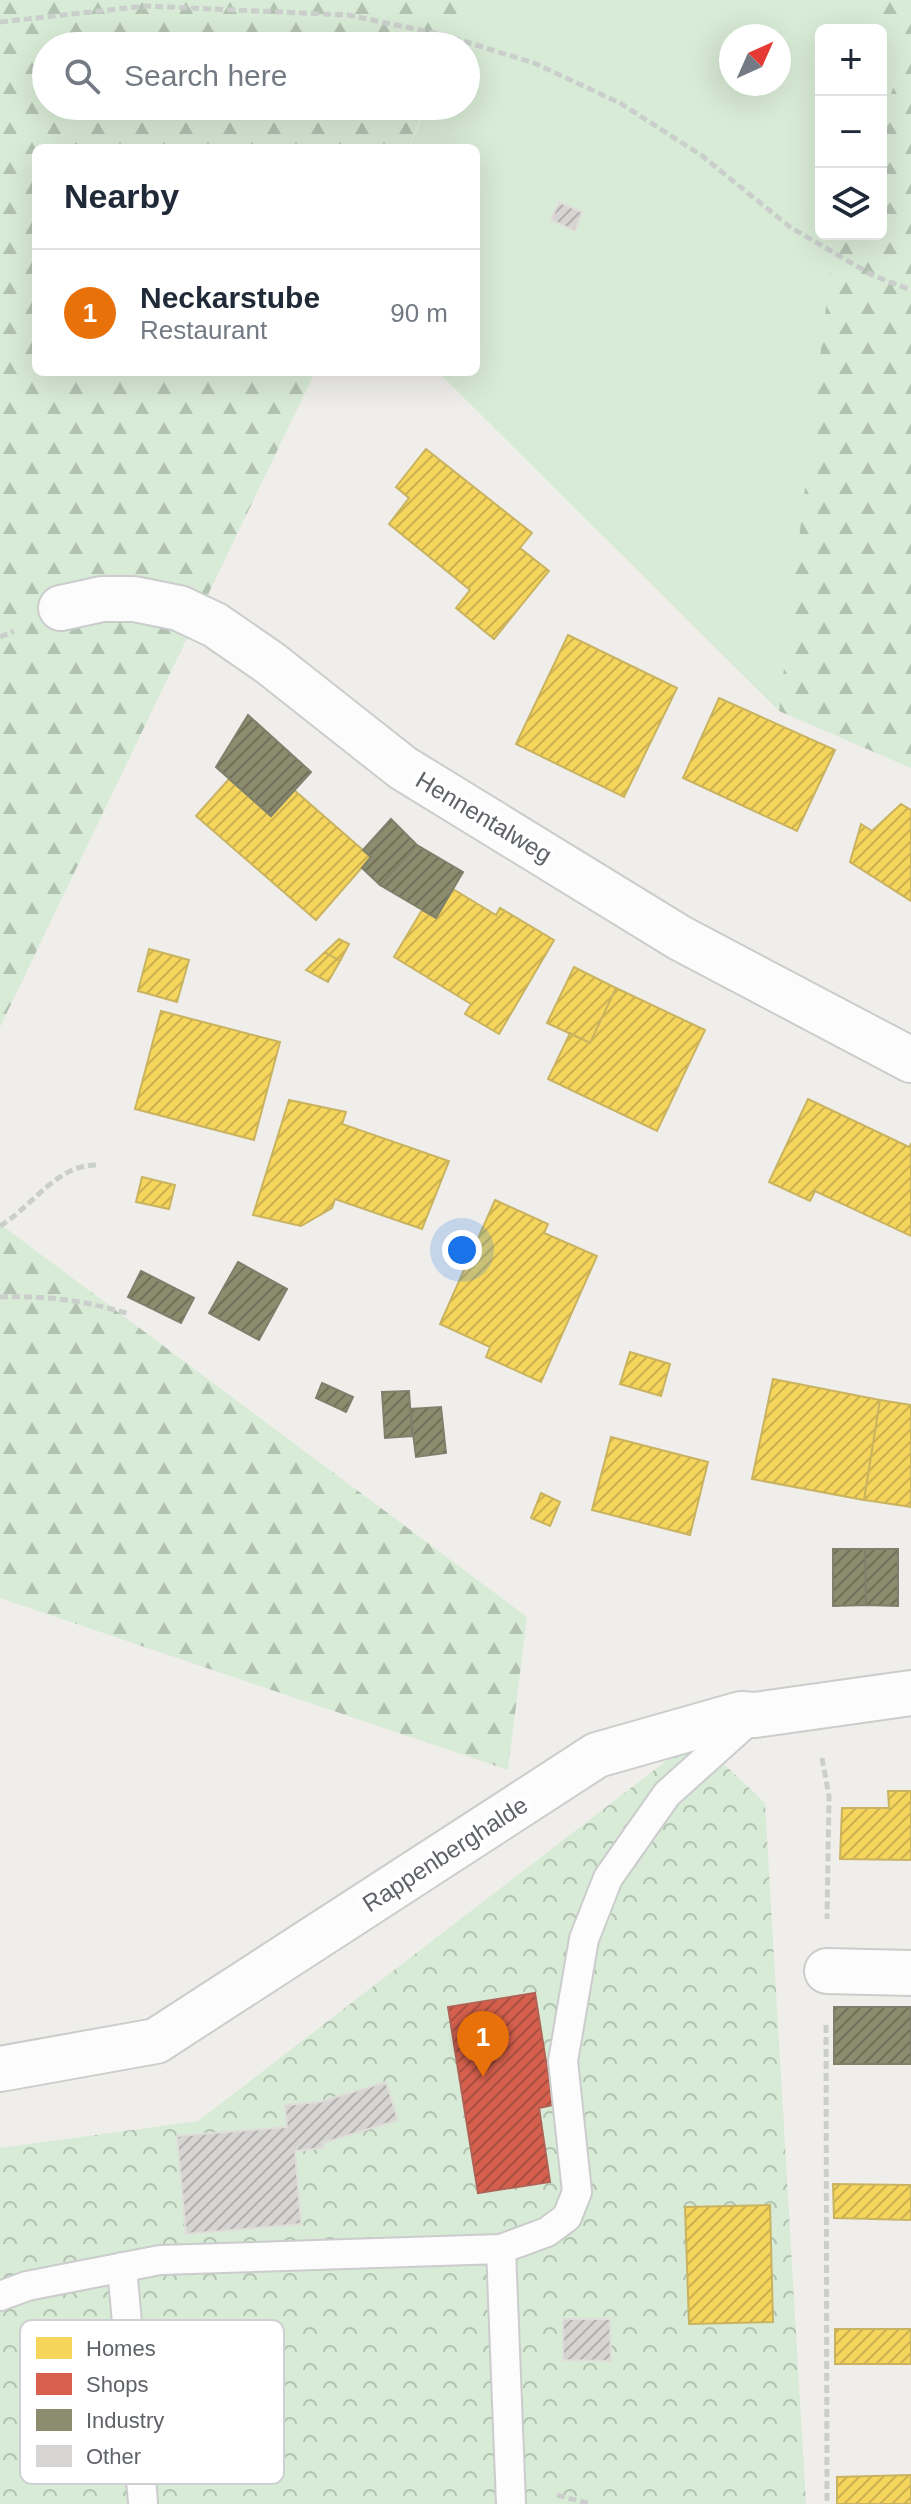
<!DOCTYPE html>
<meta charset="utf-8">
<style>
:root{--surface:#fff;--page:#f2f2f3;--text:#1f2937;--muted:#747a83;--line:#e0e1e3;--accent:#919496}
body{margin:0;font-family:Arial,sans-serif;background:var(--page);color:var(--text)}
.controls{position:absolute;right:24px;top:24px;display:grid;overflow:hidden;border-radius:12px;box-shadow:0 8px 32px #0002}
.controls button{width:72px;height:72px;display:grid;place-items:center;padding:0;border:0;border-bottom:2px solid var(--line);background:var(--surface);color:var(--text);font:40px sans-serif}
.compass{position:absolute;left:719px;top:24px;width:72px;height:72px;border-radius:50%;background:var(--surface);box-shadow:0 8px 32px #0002;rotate:45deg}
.you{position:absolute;left:462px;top:1250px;width:28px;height:28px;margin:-20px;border:6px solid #fff;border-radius:50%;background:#1a73e8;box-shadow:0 0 0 12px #1a73e833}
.badge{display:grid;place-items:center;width:52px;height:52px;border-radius:50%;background:var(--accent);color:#fff;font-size:26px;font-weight:700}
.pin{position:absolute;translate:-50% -66px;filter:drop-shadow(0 2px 4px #0008)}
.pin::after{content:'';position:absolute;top:42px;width:28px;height:24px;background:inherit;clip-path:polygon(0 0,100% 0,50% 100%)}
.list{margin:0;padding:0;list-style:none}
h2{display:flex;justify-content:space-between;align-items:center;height:104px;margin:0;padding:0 32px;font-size:34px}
h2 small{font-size:26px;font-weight:400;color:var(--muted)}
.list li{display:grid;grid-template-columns:52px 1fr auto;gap:24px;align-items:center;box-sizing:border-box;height:128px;padding:0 32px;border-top:2px solid var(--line)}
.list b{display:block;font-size:30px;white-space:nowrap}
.list p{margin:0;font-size:26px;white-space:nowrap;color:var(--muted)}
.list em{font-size:26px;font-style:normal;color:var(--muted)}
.icon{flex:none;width:44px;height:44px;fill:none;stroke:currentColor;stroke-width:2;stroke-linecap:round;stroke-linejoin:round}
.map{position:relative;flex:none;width:911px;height:2504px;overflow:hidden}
.search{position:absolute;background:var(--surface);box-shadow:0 8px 32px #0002;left:32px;top:32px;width:448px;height:88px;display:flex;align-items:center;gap:20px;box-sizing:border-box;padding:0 28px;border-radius:44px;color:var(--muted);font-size:30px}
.panel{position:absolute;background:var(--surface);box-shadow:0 8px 32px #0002;left:32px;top:144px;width:448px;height:232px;border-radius:12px}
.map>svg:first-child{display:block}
.grass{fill:#d8ebd6;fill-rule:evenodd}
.forest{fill:url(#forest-firs)}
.park{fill:url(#park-crowns)}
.homes{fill:url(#homes-hatch);stroke:#c9b360;stroke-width:2}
.shops{fill:url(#shops-hatch);stroke:#b26155;stroke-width:2}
.industry{fill:url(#industry-hatch);stroke:#7e806c;stroke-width:2}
.building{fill:url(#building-hatch);stroke:#deddd9;stroke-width:2}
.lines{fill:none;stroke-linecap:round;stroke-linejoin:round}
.lane-casing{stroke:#cbcccc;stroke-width:32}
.street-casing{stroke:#cbcccc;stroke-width:48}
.path{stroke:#cacfcc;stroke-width:5;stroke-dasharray:8 4;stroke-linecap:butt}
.lane{stroke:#fdfcfc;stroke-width:28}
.street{stroke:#fdfcfc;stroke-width:44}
.labels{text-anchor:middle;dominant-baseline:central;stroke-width:8;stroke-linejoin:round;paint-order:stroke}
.street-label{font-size:24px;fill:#5f6368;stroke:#fff}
.key{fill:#fff;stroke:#cfd0d2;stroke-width:2}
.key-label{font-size:22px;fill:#5f6368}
</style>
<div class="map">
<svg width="911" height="2504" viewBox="0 0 911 2504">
<defs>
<pattern id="forest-firs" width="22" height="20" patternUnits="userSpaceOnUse" patternTransform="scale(2)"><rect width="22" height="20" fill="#d8ebd6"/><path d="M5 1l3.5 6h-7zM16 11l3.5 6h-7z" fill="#b2c2b1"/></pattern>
<pattern id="park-crowns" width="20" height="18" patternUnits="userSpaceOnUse" patternTransform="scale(2)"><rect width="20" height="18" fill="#d8ebd6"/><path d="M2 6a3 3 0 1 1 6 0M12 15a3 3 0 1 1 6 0" fill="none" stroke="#b2c2b1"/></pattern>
<pattern id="homes-hatch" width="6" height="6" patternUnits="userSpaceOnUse" patternTransform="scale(2)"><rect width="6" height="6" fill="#f6d55c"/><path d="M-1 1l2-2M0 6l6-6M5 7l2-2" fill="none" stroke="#cab050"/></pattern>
<pattern id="shops-hatch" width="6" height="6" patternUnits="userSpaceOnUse" patternTransform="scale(2)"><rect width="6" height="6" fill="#d6604d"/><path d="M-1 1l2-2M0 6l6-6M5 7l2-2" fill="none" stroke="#a85042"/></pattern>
<pattern id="industry-hatch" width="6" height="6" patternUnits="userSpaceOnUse" patternTransform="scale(2)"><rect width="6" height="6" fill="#8c8c6e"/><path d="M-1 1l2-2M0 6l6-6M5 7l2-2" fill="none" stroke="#70705a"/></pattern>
<pattern id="building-hatch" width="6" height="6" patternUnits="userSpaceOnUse" patternTransform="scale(2)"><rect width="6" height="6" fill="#d6d5d3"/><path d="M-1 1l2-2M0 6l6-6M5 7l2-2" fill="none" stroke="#b1b0af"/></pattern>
</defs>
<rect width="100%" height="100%" fill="#efeeea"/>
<path class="grass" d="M487 0H874L903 63 881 119V30H821V234H836L779 711 438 372H476V148H410L426 106H466V46H454ZM731 36H779V84H731Z"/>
<path class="forest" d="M0 0H487L454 46H46V106H425L409 148H36V372H315L0 1027Z
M874 0H911V768L779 711 834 238 836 234H881V119L903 63Z
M0 1224 527 1617 508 1770 0 1598Z"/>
<path class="park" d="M696 1738 765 1803 806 2504H0V2148L198 2121Z"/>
<path class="homes" d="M426 449 532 533 520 548 549 571 494 639 456 608 470 590 389 524 409 498 396 487Z
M568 635 677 688 624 797 516 744Z
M719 698 835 750 797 831 683 778Z
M229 779 271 816 294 790 371 857 316 920 196 816Z
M901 804 911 810V901L850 862 861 824 872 831Z
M453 889 496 915 500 908 554 940 499 1034 465 1014 471 1004 394 957 422 910 436 918Z
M339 939 349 944 340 961 325 952Z
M149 949 189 960 177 1002 138 991Z
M325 952 340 961 328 982 306 970Z
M574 967 616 988 590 1043 547 1023Z
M616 988 705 1030 657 1131 548 1079 570 1033 590 1043Z
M161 1011 280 1042 254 1140 135 1109Z
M808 1099 909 1147 911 1144V1236L815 1191 810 1201 769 1182Z
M289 1100 346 1112 342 1124 449 1161 422 1229 335 1199 332 1208 301 1226 253 1215Z
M142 1177 175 1185 169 1209 136 1202Z
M495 1200 548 1224 544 1233 597 1256 541 1382 486 1357 490 1347 440 1324Z
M630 1352 670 1364 661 1396 620 1384Z
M773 1379 880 1400 864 1500 752 1479Z
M880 1400 911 1405V1507L864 1500Z
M611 1437 708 1462 690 1535 592 1510Z
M541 1493 560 1502 550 1526 531 1518Z
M888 1791H911V1860L840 1859 842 1808H889Z
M833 2184 911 2185V2220L834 2218Z
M770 2205 773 2322 689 2324 685 2207Z
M835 2329H911V2364H835Z
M911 2475V2504H837V2477Z"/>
<path class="shops" d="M535 1993 553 2105 539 2108 550 2182 478 2193 448 2007Z"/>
<path class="industry" d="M248 715 311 772 271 816 216 767Z
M391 819 417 845 380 885 362 868 371 857 363 850Z
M417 845 463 872 436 918 380 885Z
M238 1262 287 1289 259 1340 209 1313Z
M141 1271 194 1298 181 1323 128 1297Z
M322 1383 353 1397 346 1412 316 1398Z
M409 1391 412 1436 385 1438 382 1392Z
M441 1407 446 1453 416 1457 410 1409Z
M833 1549H865L866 1605 833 1606Z
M865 1549H898V1606L866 1605Z
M834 2007H911V2064H834Z"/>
<path class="building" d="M559 202 582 212 575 231 551 220Z
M386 2082 398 2120 323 2143 324 2148 295 2151 301 2224 186 2234 177 2136 287 2127 285 2105 320 2102Z
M563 2319H610L611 2361 563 2360Z"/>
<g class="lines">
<defs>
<path id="lane" d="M501 2249 511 2504
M122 2267 143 2502
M0 2296 27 2286 160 2260 501 2249 547 2232 567 2217 577 2192 563 2061 584 1939 608 1878 667 1794 754 1716"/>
<path id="street" d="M61 608 102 599H134L179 608 215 625 270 663 403 768 680 938 911 1060
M827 1971 911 1973
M0 2069 156 2041 597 1755 741 1714 755 1715 911 1693"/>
</defs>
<use href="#lane" class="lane-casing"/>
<use href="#street" class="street-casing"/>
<path class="path" d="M0 22 145 6 348 15 444 35 534 63 620 103 701 155 790 227 872 275 911 290
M0 637 14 631
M0 1226C32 1207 58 1163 98 1165
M0 1297C44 1295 88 1301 129 1314
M822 1758 829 1796 827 1919
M826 2025 827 2504
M557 2495 591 2504"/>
<use href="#lane" class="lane"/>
<use href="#street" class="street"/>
</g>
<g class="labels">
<g class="street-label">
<text transform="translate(484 817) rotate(31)">Hennentalweg</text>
<text transform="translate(445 1854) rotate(-33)">Rappenberghalde</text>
</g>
</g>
<rect x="20" y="2320" width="264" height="164" rx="12" class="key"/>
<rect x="36" y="2337" width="36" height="22" fill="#f6d55c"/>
<rect x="36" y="2373" width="36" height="22" fill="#d6604d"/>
<rect x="36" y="2409" width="36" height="22" fill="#8c8c6e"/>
<rect x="36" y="2445" width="36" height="22" fill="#d6d5d3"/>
<g class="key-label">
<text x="86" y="2356">Homes</text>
<text x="86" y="2392">Shops</text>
<text x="86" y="2428">Industry</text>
<text x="86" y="2464">Other</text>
</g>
</svg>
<div class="controls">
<button>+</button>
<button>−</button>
<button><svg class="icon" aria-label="layers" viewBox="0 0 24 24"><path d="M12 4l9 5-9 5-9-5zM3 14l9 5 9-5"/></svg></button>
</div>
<svg class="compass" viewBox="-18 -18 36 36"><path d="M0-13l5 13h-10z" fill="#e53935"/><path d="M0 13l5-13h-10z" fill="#747a83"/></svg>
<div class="you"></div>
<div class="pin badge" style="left:483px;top:2077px;background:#e8710a">1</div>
<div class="search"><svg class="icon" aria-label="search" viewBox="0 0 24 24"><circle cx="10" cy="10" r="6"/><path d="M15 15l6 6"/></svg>Search here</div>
<section class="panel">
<h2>Nearby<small></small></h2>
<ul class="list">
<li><span class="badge" style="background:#e8710a">1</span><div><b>Neckarstube</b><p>Restaurant</p></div><em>90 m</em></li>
</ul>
</section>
</div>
